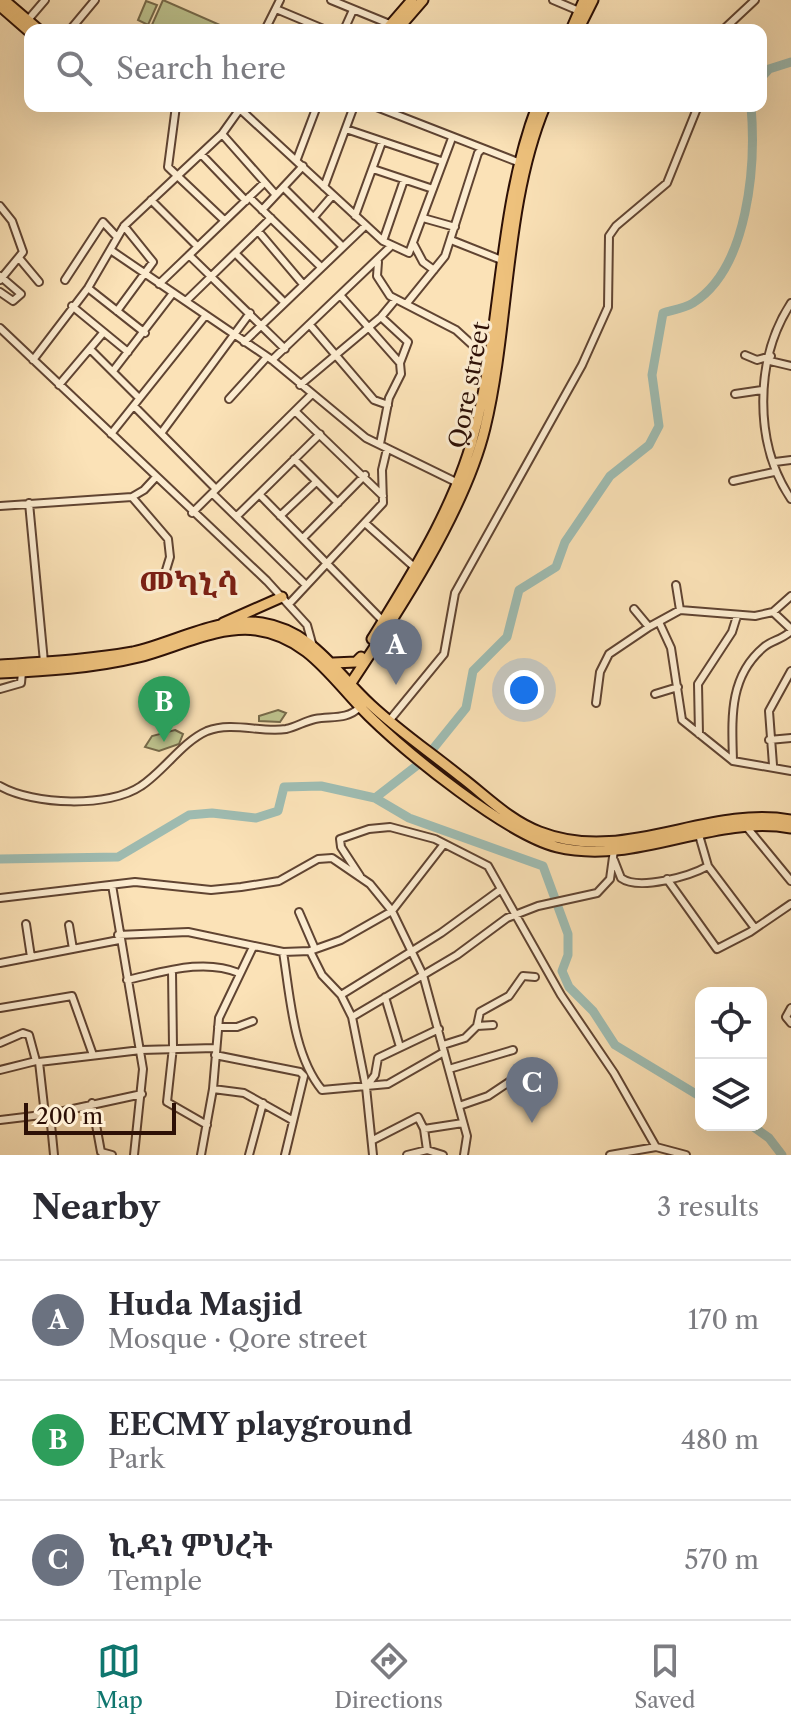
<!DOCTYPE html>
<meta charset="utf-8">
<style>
:root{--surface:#fff;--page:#f2f2f3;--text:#2b2b33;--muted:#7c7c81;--line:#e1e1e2;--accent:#0f766e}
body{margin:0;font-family:"Libre Caslon Text","Noto Serif Ethiopic",serif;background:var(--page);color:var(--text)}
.controls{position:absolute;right:24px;bottom:24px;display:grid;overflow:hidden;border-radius:16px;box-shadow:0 8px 32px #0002}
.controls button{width:72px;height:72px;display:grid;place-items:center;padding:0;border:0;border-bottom:2px solid var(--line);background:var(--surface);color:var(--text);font:40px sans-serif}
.scale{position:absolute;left:24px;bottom:20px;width:152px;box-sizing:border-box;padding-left:8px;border:4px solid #2d1006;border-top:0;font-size:22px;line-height:28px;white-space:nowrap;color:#2d1006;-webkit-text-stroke:6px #fcecd0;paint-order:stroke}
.you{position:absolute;left:524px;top:690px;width:28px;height:28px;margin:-20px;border:6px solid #fff;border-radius:50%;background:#1a73e8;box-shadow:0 0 0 12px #1a73e833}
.badge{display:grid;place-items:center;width:52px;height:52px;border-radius:50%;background:var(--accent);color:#fff;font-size:26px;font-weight:700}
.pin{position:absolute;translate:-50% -66px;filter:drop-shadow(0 2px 4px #0008)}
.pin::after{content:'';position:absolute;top:42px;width:28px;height:24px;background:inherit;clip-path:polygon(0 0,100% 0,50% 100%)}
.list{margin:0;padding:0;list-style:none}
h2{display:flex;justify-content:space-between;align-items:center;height:104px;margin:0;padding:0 32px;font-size:34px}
h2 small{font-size:26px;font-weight:400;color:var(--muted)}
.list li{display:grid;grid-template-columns:52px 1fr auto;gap:24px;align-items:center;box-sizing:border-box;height:120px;padding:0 32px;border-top:2px solid var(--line)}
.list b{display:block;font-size:30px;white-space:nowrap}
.list p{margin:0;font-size:26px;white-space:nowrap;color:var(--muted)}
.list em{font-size:26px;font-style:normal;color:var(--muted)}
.icon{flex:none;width:44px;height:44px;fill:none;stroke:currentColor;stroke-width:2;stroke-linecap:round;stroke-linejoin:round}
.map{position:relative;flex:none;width:791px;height:1155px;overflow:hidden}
.search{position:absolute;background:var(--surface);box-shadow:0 8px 32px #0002;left:24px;right:24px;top:24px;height:88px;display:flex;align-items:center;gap:20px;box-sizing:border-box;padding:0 28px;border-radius:16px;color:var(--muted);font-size:30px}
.sheet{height:464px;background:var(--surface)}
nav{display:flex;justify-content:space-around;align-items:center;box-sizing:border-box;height:112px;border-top:2px solid var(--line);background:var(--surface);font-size:22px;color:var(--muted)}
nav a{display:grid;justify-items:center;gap:4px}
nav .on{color:var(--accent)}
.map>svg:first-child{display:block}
.green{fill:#bec38e;stroke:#766a4a;stroke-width:2}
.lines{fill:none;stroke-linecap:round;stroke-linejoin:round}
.river{stroke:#9fbdb3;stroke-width:9}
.street-casing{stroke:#604432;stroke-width:10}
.primary-casing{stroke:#2d1006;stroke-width:13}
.street{stroke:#fcecd0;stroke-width:6}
.primary{stroke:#eec17c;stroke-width:9}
.labels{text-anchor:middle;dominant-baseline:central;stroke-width:6;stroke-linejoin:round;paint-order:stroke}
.street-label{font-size:24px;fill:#2d1006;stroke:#fcecd0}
.district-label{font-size:32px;font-weight:bold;fill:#7a1f14;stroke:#fcecd0}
</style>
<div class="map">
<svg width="791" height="1155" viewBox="0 0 791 1155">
<rect width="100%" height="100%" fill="#fbe2b7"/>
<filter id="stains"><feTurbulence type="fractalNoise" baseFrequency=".0025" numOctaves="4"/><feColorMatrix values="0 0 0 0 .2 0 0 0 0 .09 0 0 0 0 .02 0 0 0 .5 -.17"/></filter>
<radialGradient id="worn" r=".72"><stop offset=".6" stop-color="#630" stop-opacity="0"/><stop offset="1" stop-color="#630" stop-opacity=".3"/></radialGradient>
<path class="green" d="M163 0 220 25 218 30 151 27Z
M146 1 157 5 148 25 138 20Z
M278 710 286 713 280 722 259 721V716Z
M175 730 183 734 179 744 159 751 145 747 152 736Z"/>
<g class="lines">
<path class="river" d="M761 78 769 69 791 62
M375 798 424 760 466 708 473 671 507 637 519 590 556 567 565 542 610 476 649 445 659 426 652 375 663 313C673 310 685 308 693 303 749 268 756 164 751 106
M0 859 118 857 189 815 212 813 256 818 278 811 284 787 321 786 375 798 409 818 543 866 568 934V955L562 971 569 987 593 1011 615 1045 701 1097
M751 1125 769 1138 782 1155"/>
<defs>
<path id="street" d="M331 0 392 25
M553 0 579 11
M276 9 326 30
M27 21 45 0
M70 30 95 0
M231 30H240
M265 30 280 0
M344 30 353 10
M407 30 408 28
M723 30 755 0
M176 106 168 167 224 220
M374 106 523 164
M241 110 383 241 409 253 452 138
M346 129 441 161
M222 134 276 195
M201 154 246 201
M297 159 317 106
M373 169 433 189
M324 187 354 106
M284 188 342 246
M249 197 320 266
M151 200 197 246
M0 206 12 221 23 252 0 280
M262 210 303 166
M355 216 382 142
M314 217 332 196
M423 218 455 227
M258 231 302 283
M451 240 504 261
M383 241 404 180
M414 245 423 262 434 270
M112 251 272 360 366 438 460 484
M235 253 283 301
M189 255 285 349
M19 258 39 282
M378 262 377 276 390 296 456 330 491 362
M0 276 21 294 13 301 0 292
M65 280 103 222 117 237
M159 284 264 183
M88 288 145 333
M340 295 400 363
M186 301 271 218
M407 303 445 256 478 153 482 149
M791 303C754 360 754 444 791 499
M72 306 128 352
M117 311 153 262 124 226
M310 325 374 400 388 405
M0 328 267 581 307 625 312 643
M244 342 365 226
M90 349 139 398
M745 355 757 360 771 356
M33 360 88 288 124 226 222 134 242 106
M272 360 390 247
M770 361 791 366
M113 371 173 293
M59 385 103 333
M300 385 381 317 396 299
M735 394 762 390
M229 399 267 357
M134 406 216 489
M296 412 383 496
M162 432 250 313
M111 434 206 315
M380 444 389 398 401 374 400 363 408 342 381 317
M294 459 338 503
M775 462 791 460
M733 481 774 472
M212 493 306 585
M260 495 383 621
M132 497 168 539 170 557 163 580
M29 503 44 662
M0 506 132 497 144 490 156 477
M192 513 311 395
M237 516 320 434
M280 516 316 482
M365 523 413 566
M303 538 365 475
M676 585 680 610
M289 604 383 503 382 470 387 449
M634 609 649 627
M773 612 791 629
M659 622 671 648 682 720 733 761 791 771
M0 689 21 683 22 672
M655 694 678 687
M596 703 600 672 609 654 649 627 680 610 755 616 773 612 791 596
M389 721 444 654 455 593 582 365 608 307 609 236 616 226 667 183 698 106
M699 734 698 684 732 632 737 616
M769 740 791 738
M733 761C732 720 728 677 764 647 772 640 782 640 791 631
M773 765 769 711 791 671
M0 786C33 805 109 808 141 786 164 771 182 742 207 731 232 721 261 733 286 729 296 727 305 721 315 719 332 716 347 720 360 707
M745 825 791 881
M699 835 708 866 754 927
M614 860 621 878C639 891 690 876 708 866
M360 876 341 847 340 839 369 829 390 827 435 839 488 866 561 995 614 1073 656 1147
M667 879 717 949 750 932 791 904
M112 885 143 1069 134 1155
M0 898 135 882 211 890 241 887 279 881 318 859 332 858 370 884 392 911 423 975 467 1136 464 1155
M299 912 315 949
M26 924 31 957
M69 925 73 949
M118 935 188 932 283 952 310 951 341 940 392 911 444 844
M310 951 322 975 341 995 352 1017 366 1087 373 1155
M283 952C290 995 293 1055 322 1090L388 1084 444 1052
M0 963 119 940
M172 971 173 1047 167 1102 207 1125
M127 980C164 972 203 958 239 973
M341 995 441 933 500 890
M385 997 400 1047
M0 1008 72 996 93 1055
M791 1008 786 1017 791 1023
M352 1017 457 955 507 918 538 906 597 893 610 879 614 850
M477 1026 480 1012 509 996 523 976 535 977
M218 1027H237L253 1021
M0 1043 23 1033 29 1035 36 1061 39 1062 45 1115
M443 1045 465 1038 477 1026 493 1025
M215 1055 300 1072 304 1076 285 1155
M39 1062 141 1050 215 1048
M449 1069 513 1050
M0 1070 36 1061
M366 1087 375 1075 378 1058 439 1029
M213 1089 244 1093 292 1120
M92 1103 101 1152 112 1155
M459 1106 488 1096 509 1082
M50 1114 54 1155
M0 1120 50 1114 142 1094
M424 1129 463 1123
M373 1140 418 1117 424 1129 427 1150
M201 1155 213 1089 219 1018 253 947
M249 1155 263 1103
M407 1155 427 1150 443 1155
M610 1155 656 1147 686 1155"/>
<path id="primary" d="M4 0 39 30
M0 6 30 32
M386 30 412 0
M397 30 423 0
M571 30 584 0
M578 30 593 0
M223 623 282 597
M372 639C414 571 459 500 477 422 502 318 499 206 537 106
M333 663 356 662 361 657
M0 665C44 662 89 660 133 652 174 643 219 616 262 623 313 631 336 673 371 705 399 731 431 753 461 777 486 796 510 821 540 832 624 865 707 805 791 820
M0 673C46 671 94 668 139 657 175 648 218 625 256 630 309 637 334 682 369 716 408 754 506 834 557 847 637 866 712 814 791 828
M349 686C397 614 465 511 485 428 510 324 504 205 545 106"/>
</defs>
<use href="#street" class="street-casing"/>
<use href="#primary" class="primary-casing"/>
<use href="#street" class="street"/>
<use href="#primary" class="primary"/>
</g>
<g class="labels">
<g class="street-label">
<text transform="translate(469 385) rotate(-79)">Qore street</text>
</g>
<g class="district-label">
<text x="189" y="583">መካኒሳ</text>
</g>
</g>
<rect width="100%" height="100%" filter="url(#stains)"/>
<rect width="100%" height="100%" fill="url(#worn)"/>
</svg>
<div class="controls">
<button><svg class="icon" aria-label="locate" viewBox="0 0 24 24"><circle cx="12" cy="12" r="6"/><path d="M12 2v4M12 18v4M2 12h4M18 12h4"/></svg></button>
<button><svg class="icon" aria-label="layers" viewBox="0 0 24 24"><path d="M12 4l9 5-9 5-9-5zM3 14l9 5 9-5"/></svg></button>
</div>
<div class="scale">200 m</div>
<div class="you"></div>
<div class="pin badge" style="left:396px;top:685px;background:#6b7280">A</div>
<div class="pin badge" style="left:164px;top:742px;background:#2e9e5b">B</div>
<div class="pin badge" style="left:532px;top:1123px;background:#6b7280">C</div>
<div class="search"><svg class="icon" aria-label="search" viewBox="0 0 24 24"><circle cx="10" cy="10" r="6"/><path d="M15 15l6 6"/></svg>Search here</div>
</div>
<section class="sheet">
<h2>Nearby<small>3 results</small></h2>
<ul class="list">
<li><span class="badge" style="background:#6b7280">A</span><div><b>Huda Masjid</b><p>Mosque · Qore street</p></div><em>170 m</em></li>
<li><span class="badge" style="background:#2e9e5b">B</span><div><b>EECMY playground</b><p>Park</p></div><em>480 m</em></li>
<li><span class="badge" style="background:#6b7280">C</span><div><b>ኪዳነ ምህረት</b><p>Temple</p></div><em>570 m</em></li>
</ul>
</section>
<nav>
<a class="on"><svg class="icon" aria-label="map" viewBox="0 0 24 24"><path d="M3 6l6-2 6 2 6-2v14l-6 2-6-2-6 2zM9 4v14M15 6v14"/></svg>Map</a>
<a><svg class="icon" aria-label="directions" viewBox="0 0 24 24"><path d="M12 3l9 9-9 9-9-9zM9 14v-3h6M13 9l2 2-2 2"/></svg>Directions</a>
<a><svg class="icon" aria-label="saved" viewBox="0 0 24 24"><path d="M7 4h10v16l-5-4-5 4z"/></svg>Saved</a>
</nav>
